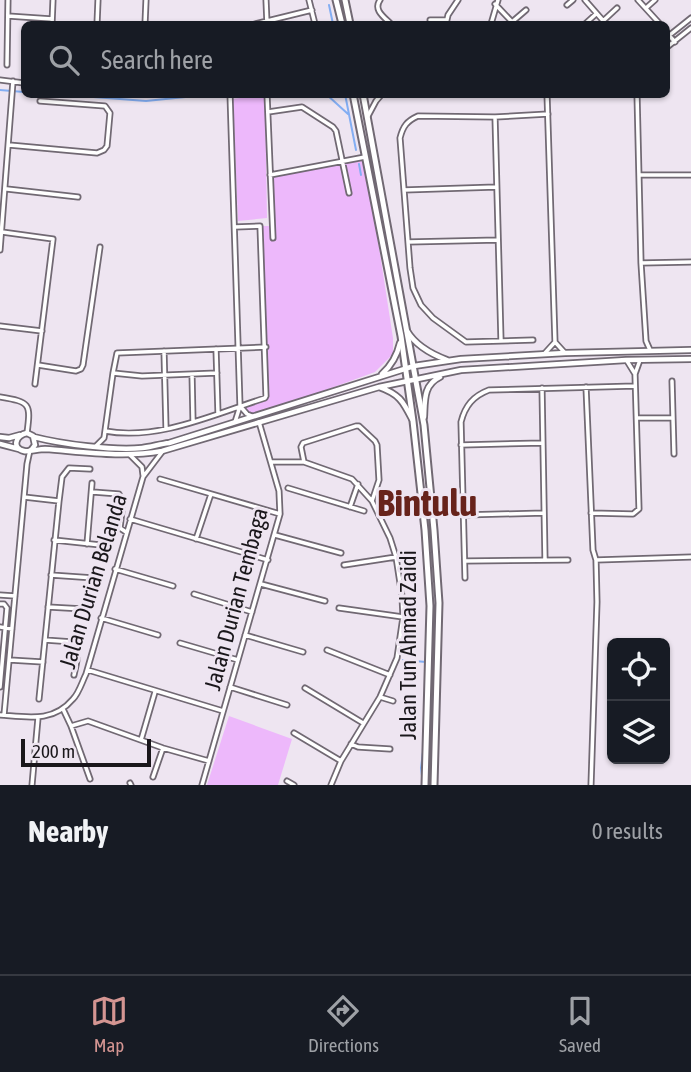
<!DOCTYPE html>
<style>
:root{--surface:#171b24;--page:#242831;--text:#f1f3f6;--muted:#9ea1a6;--line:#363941;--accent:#d49592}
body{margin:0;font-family:"Asap Condensed",sans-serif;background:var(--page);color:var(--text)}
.controls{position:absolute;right:21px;bottom:21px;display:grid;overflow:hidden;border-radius:10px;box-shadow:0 2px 5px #0004}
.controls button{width:63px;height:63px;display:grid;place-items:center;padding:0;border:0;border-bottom:2px solid var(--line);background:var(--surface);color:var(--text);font:35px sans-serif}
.scale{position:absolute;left:21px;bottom:18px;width:130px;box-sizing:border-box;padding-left:7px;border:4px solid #1a171b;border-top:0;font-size:19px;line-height:24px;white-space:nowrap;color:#1a171b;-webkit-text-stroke:5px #eee5f1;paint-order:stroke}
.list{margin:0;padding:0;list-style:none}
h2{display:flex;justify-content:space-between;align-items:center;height:91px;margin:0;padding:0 28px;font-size:30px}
h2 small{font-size:23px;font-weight:400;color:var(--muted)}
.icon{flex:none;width:38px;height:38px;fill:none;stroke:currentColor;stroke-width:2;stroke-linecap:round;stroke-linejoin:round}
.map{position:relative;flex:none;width:691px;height:785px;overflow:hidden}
.search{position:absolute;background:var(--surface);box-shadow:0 2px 5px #0004;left:21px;right:21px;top:21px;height:77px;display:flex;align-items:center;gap:18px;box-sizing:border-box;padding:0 24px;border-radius:10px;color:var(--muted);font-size:26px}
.sheet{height:189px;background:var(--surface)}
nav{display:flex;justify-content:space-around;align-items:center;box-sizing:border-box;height:98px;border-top:2px solid var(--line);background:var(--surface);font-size:19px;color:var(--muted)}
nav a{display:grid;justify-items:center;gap:4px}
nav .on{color:var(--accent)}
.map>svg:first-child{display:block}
.green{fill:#edb8fb}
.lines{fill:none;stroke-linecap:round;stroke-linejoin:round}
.stream{stroke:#83aef3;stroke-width:2}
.minor-casing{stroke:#716973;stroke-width:7}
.tertiary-casing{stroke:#716973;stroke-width:8}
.secondary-casing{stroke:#716973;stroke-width:9}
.minor{stroke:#fff;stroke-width:3.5}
.tertiary{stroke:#fff;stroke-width:4.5}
.secondary{stroke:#fff;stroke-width:5}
.labels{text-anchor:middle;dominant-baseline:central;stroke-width:6;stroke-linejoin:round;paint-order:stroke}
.street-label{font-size:23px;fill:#1a171b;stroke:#eee5f1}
.town-label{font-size:37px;font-weight:bold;fill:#67231b;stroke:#eee5f1}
</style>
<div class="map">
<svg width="691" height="785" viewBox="0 0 691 785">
<rect width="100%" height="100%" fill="#eee5f1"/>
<path class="green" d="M257 95H265L267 218 238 221 233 99Z
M365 157 393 338V354L375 372 252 417 240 406 265 398 260 226H272L270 175Z
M229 716 292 739 278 785H207Z"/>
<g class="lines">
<path class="stream" d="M329 5 333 24
M0 90 24 92
M54 94 146 101 215 94
M326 94 348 114
M345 94 356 150
M359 164 361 175
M403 660 426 662
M423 784 421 768 423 752"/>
<defs>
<path id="minor" d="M266 0 267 24
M309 0 315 24
M380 0C373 10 384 17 391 24
M585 0 606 24
M638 0 660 24
M495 4 514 24
M567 5 573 0
M646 8 655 0
M8 16 52 19
M430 20H446
M603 21 617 8
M512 22 526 10
M52 24 53 0
M97 24 98 0
M145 24 146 0
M255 24 312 10
M446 24 448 15 458 0
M491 24 498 0
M585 24 596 14
M666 32 675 42
M666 38 691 18
M666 48 691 28
M7 65 8 0
M0 80 24 83
M230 94 240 406 235 422
M267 94 273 238
M547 94 555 342 565 353
M637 94 641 263 646 341 650 350
M268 112 302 107 333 127 336 131 349 193
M368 116 376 101 382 94
M495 117 501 341
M9 145 97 153 104 150 107 146 110 113 105 106 40 101
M270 175 365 157
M639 175H691
M7 189 78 197
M404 190 496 187
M2 232 53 239 35 384
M408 242 498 240
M0 250 13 81
M641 263 691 262
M0 326 42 331
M533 340 466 342 433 318 421 305 413 288 410 268 400 138C403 126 407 121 418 116L495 117 548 114
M216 349 218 414
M164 351 166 429
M545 353 555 342
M627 361 635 374
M38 365 76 371 81 369 83 365 100 247
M113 373 142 376 217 373
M192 374 193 421
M672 381 674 454
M586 387 593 550 596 560 691 557
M542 388 545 560
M0 397C30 402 31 403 27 433
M240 406 247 414 252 416
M637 418H673
M105 431C158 441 215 414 265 398L266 396 260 226 235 227
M461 445 543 443
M96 446 104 438 113 373 117 353 266 347
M130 455 142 467 143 475
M271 462H304L352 479 372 501 390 538 396 557 402 596 403 617 397 658 380 697 341 761 331 785
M304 462 301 447 303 443 356 426H359L375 441 377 445 379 480 372 501
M160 479 280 514
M288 488 364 511
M93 492 119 494 123 502 120 528 126 532
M24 497 59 501
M350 507 358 484
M591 513 633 514 639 509 635 374 640 360
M463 515 544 513
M130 519 268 560
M275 535 341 553
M196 539 211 494
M54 540 110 546
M87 544 92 483
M465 561 568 560
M344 565 396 557
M115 569 173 586
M51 575 94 578
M465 578 461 422C465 406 473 396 489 390L635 386
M261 584 325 601
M194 594 252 612
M0 595 15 596
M0 604H4L7 608 0 687
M48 607 84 609
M339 608 403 617
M101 618 158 635
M0 627 12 629
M245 635 303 652
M45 640 73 642C81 650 76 665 74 675
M180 643 238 660
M327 650 390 675
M10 660 43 662
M88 670 223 711
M230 687 287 705
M305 688 363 723
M380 697 393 701
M39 699 59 501 62 477 69 468 90 469
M63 709 71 726 88 721 163 748 209 761
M0 715C27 717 53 723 73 699 79 693 82 682 86 674L143 477 162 452
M4 715 27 464 30 450
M71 726 90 779
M294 733 341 761
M141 740 155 692
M351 744 358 747 390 749
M153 777 163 748
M287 781 294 785
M130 783 131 785
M32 785 38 718
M202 785 280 514 279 491 259 422
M591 785 597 602 596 560"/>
<path id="tertiary" d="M407 331C416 346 431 354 447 360
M382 374C392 365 397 356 400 343
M379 387C399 394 403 401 412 419
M424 417C425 401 423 385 440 377
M0 437 9 438 20 435
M34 437C61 444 114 451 142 448 151 447 160 444 169 443L414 366 461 359 565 353 691 350
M0 444 19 449
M32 449 35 445 33 436 27 433C16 435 11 448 24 451 28 452 39 449 45 449 85 452 123 458 162 451L379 387 461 370 626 360 691 359"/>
<path id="secondary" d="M336 0 342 24
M345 0 350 24
M353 94 401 336 413 421 425 530 430 606 425 785
M363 94 424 425 434 530 439 603 434 785"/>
</defs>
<use href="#minor" class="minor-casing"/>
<use href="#tertiary" class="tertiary-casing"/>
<use href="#secondary" class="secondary-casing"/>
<use href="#minor" class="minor"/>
<use href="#tertiary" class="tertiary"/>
<use href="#secondary" class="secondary"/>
</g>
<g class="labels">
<g class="street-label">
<text transform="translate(93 581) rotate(-73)">Jalan Durian Belanda</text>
<text transform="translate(236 599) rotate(-75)">Jalan Durian Tembaga</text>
<text transform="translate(408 645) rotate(-90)">Jalan Tun Ahmad Zaidi</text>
</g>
<g class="town-label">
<text x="427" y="502">Bintulu</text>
</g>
</g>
</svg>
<div class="controls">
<button><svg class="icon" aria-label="locate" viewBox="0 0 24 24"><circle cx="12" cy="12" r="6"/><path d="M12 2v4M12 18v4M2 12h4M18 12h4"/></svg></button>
<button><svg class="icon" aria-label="layers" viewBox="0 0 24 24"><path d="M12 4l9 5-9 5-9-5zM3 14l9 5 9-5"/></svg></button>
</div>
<div class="scale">200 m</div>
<div class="search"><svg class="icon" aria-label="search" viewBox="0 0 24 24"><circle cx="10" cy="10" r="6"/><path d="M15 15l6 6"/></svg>Search here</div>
</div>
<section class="sheet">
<h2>Nearby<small>0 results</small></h2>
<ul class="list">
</ul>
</section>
<nav>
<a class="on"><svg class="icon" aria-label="map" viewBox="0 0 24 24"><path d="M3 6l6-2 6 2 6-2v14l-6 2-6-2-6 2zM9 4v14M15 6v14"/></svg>Map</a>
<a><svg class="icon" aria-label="directions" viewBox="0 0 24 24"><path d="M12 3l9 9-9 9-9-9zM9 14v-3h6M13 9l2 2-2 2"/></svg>Directions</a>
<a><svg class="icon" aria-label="saved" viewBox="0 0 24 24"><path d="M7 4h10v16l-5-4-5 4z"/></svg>Saved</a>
</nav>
